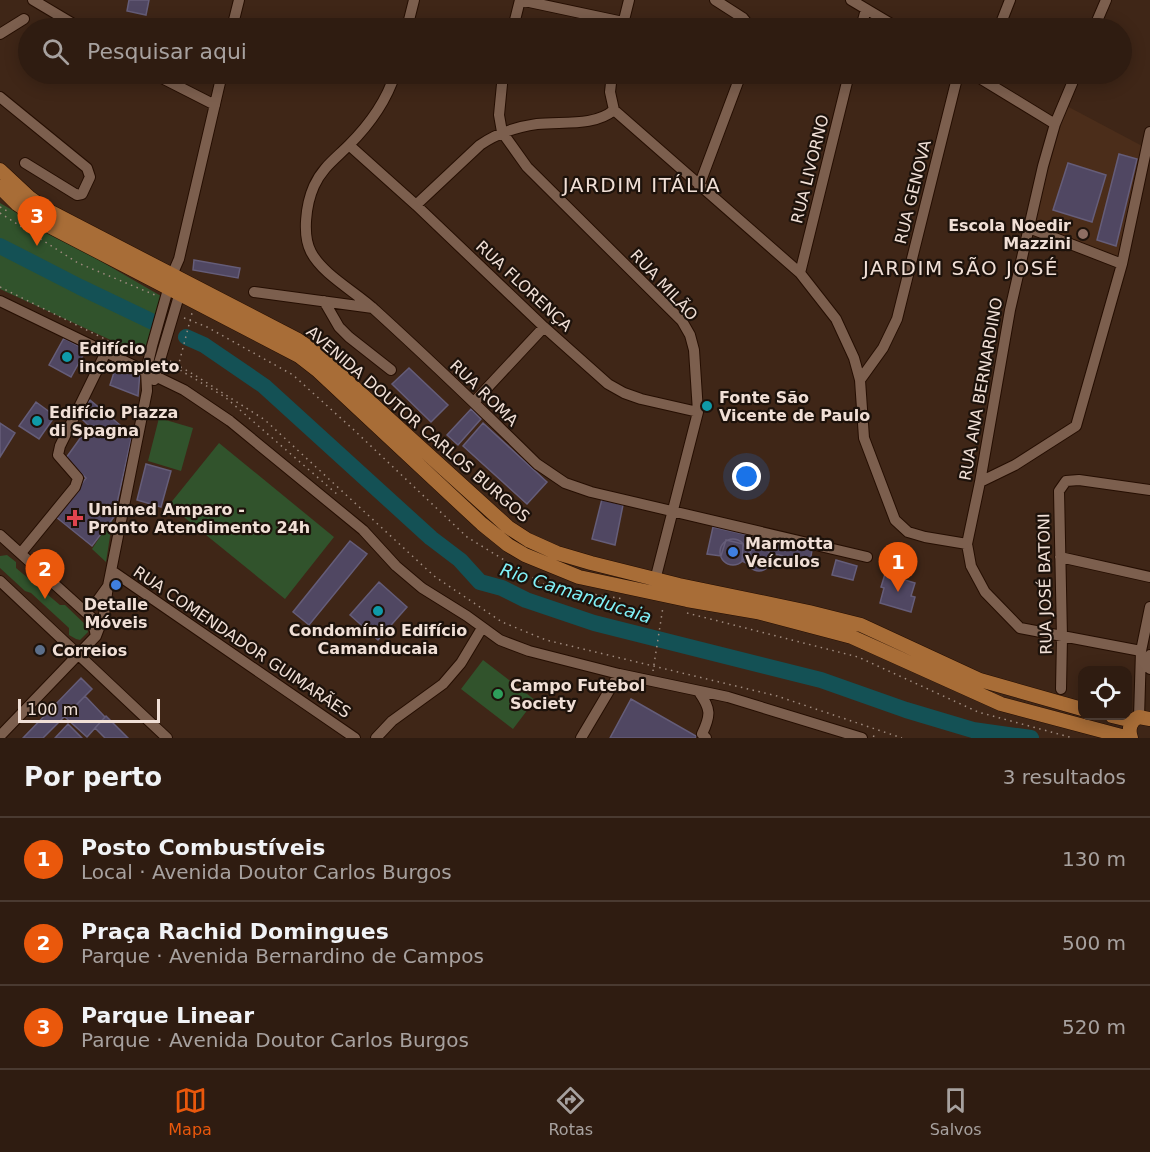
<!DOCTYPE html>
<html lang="pt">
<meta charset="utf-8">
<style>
:root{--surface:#2f1c11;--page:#3b291f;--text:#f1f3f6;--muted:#a7a19f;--line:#4a3a31;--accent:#ea580c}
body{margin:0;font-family:"DejaVu Sans",sans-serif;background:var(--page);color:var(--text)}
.controls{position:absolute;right:18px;bottom:18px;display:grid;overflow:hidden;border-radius:12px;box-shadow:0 3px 15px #0003}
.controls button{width:54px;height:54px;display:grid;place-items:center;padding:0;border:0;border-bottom:2px solid var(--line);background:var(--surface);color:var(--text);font:30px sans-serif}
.scale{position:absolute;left:18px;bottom:15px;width:142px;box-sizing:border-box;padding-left:6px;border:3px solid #f0dfd6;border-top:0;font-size:16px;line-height:21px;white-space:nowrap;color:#f0dfd6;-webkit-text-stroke:4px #1d120b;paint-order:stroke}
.you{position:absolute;left:747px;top:477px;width:21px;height:21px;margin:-15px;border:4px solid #fff;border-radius:50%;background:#1a73e8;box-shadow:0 0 0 9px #1a73e833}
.badge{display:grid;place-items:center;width:39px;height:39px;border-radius:50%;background:var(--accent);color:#fff;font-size:20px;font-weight:700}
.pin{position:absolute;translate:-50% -50px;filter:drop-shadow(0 2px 3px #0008)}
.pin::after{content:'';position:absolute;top:32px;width:21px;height:18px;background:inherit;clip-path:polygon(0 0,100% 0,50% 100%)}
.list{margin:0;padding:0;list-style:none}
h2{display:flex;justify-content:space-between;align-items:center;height:78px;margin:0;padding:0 24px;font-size:26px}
h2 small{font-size:20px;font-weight:400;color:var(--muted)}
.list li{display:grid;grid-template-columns:39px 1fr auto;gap:18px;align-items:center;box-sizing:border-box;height:84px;padding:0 24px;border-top:2px solid var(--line)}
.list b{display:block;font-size:22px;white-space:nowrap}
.list p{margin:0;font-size:20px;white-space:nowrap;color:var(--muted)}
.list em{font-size:20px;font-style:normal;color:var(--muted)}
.icon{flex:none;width:33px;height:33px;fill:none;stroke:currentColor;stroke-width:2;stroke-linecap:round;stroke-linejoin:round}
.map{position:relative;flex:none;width:1150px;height:738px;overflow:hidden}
.search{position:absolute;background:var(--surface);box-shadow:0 3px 15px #0003;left:18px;right:18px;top:18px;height:66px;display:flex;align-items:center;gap:15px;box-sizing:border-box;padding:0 21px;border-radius:33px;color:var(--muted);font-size:22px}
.sheet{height:330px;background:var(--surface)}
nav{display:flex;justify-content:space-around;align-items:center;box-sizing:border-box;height:84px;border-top:2px solid var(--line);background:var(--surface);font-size:16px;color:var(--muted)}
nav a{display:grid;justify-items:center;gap:3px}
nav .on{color:var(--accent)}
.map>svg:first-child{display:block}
.built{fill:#4b2d1a}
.green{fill:#31532c}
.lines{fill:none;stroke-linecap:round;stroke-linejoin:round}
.river{stroke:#145155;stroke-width:16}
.building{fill:#504762;stroke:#655d79;stroke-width:1.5}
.minor-casing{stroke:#250e02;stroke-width:12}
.major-casing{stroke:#250e02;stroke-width:15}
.path{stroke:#9f8b7f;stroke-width:1.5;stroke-dasharray:1.5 4.5;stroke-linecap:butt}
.minor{stroke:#7c5f4e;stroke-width:10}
.major{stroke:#a86d37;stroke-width:14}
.education-dot{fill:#8d6e63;stroke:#1d120b;stroke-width:2}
.culture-dot{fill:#0f9aa8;stroke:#1d120b;stroke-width:2}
.health-dot{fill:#e0444e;stroke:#1d120b;stroke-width:2}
.shop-dot{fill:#3f7fe0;stroke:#1d120b;stroke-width:2}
.service-dot{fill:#5c6f8a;stroke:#1d120b;stroke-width:2}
.leisure-dot{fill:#2e9e5b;stroke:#1d120b;stroke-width:2}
.labels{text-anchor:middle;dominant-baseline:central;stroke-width:4.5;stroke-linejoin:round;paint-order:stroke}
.street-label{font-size:16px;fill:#f0dfd6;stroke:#1d120b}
.poi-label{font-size:16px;font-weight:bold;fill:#f0dfd6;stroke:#1d120b;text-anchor:start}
.water-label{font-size:18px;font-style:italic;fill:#81f2f9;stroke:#1d120b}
.quarter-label{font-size:20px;letter-spacing:1.5px;fill:#f0dfd6;stroke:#1d120b}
</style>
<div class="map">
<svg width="1150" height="738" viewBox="0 0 1150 738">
<rect width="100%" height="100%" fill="#3f2617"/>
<path class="built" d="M1063 104 1146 148 1122 264 1029 228Z"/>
<path class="green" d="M0 203 161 296 147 357 125 347 121 348 115 342 0 289Z
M159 418 193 428 181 471 148 461Z
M219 443 334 537 285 599 169 505Z
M113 517 106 562 92 549Z
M7 555 16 562V568L60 605H65L87 626 88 632 80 640 76 639 69 635V628L31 593 25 591 0 568V556Z
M483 660 535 700 513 729 461 689Z"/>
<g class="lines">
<path class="river" d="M0 246 80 287 153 322
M186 337 204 345 264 386 431 538 460 560 480 582 502 588 526 600 594 623 821 680 906 710 973 730 1031 738"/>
</g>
<path class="building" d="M129 0H149L146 15 127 11Z
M1119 154 1137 159 1116 246 1097 240Z
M1068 163 1106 175 1092 222 1053 210Z
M194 260 240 268 238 278 193 270Z
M64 338 86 350 71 377 49 365Z
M117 363 140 372 138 396 110 385Z
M409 368 448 405 431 422 392 384Z
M90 400 132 435 114 517 92 546 56 517 86 478 66 458 89 426 79 416Z
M36 402 55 416 39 439 19 426Z
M471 409 481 419 458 445 447 435Z
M0 423 15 433 0 457Z
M483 423 547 482 527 504 463 446Z
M146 464 171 471 161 507 137 500Z
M602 499 623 505 615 545 592 539Z
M713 527 812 550 810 562 770 553 766 548 752 545 748 564 742 561 743 544 726 540 721 556 707 554Z
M720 552a13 13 0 1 1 26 0a13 13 0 1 1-26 0Z
M350 541 367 554 309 625 293 612Z
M747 559a12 12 0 1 1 24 0a12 12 0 1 1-24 0Z
M836 560 857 566 853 580 832 575Z
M885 574 915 583 911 596 915 597 911 612 880 603 884 588 881 587Z
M379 582 407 607 378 640 350 615Z
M81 678 92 689 43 738H23Z
M85 696 105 717 87 737 65 717Z
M631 699 696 736 695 738H610Z
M106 716 128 738H105L95 728Z
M68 724 82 738H55Z"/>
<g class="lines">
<defs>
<path id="minor" d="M33 0 80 28
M520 0 623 22
M715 0 743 18 751 28
M851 0 898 28
M232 28 239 0
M407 28 414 0
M513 28 520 0
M622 28 629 0
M861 28 866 9
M999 28 1010 0
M1094 28 1106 0
M0 34 24 19
M154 74 215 105
M395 74C386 102 370 124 349 145 335 159 322 168 314 186 306 204 302 235 311 252 323 275 356 292 375 310 430 360 484 412 537 464L565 483 591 492 867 557
M503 74 499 115 502 132 527 167 682 321 690 335 694 350 698 412 652 592
M612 74 610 92 614 110
M973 74 1055 124
M1076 74 1055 124 1043 166 1010 310 980 482 967 544 971 566 985 592 1020 628 1141 651
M0 97 87 168 90 177 82 194 77 195 25 163
M614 110 800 273 836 319 854 358 860 380 864 438 895 520 908 532 925 537 967 544
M349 145 416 205 544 327 608 384 624 393 641 399 698 412
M699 186 741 74
M416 205 480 145C497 133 516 127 537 124 561 121 594 127 614 110
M1029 228 1122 264
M800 273 849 74
M254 292 373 308
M0 301 184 390 230 421 363 530 396 566 422 588 467 616 500 640 529 651 619 674 728 697 862 738
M324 301 339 327 349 337 391 370
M154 380 181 289
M860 380 883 348 897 319 958 74
M474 402 544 327
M980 482 1015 465 1076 426 1122 264 1150 132
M0 535 92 618 96 636
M21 553 75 487 78 478 58 455 60 446 106 352
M1060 557 1150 577
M112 571 355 738
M0 581 167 738
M84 610 98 600 108 586
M1150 655V669
M1061 689 1062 637 1059 491 1066 481 1079 480 1150 490
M699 692C711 709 711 715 702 734L706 738
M1139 717 1141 651 1150 607
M0 736 96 636 104 615 108 586 147 391 146 371 152 346 172 275 179 259 222 74
M376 738 392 721 443 684 461 663 482 628
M581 738 619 674"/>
<path id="major" d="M0 170 30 198 47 210 298 340 313 350 508 527 528 540 557 553 591 563 679 585 809 612 861 625 980 680 1082 709
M0 187 17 204 49 226 299 356 317 370 482 524 508 545 525 555 579 577 687 600 757 612 852 637 1001 704 1129 738
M1112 716 1133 721
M1131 738C1128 730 1130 720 1139 717L1150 719"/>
</defs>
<use href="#minor" class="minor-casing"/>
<use href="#major" class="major-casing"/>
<path class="path" d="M0 207 7 211
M0 213 78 263 155 295
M0 287 139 356
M184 318 207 327 293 375 355 431 467 537 548 587 624 599
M170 361 193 374 265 420 434 576 502 622 546 640 777 696 902 738
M170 364 225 397 338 495
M178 367 192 313
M545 576 554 582 562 584
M687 613 858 657 978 712 1073 738
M653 671 663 607
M873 736 878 738"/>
<use href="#minor" class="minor"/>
<use href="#major" class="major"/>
</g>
<circle class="education-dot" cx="1083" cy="234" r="6"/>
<g class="culture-dot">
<circle cx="67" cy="357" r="6"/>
<circle cx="707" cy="406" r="6"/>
<circle cx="37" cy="421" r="6"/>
<circle cx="378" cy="611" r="6"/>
</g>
<path class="health-dot" d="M72 509h6v6h6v6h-6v6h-6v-6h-6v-6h6z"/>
<g class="shop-dot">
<circle cx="733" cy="552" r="6"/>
<circle cx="116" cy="585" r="6"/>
</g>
<circle class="service-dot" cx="40" cy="650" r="6"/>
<circle class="leisure-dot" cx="498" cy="694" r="6"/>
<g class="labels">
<g class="street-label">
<text transform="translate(810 169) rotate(-76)">RUA LIVORNO</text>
<text transform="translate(913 192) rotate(-76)">RUA GENOVA</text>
<text transform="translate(664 285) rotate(47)">RUA MILÃO</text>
<text transform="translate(524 286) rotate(43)">RUA FLORENÇA</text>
<text transform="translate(981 389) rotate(-80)">RUA ANA BERNARDINO</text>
<text transform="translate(484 393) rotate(44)">RUA ROMA</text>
<text transform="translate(418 424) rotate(41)">AVENIDA DOUTOR CARLOS BURGOS</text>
<text transform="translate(1045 584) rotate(-91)">RUA JOSÉ BATONI</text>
<text transform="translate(242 642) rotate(34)">RUA COMENDADOR GUIMARÃES</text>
</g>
<g class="poi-label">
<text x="1071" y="225" text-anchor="end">Escola Noedir<tspan x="1071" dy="18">Mazzini</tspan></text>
<text x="79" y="348">Edifício<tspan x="79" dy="18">incompleto</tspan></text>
<text x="719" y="397">Fonte São<tspan x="719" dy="18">Vicente de Paulo</tspan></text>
<text x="49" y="412">Edifício Piazza<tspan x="49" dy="18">di Spagna</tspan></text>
<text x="88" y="509">Unimed Amparo -<tspan x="88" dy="18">Pronto Atendimento 24h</tspan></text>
<text x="745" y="543">Marmotta<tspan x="745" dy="18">Veículos</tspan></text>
<text x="116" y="604" text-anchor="middle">Detalle<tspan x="116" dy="18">Móveis</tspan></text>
<text x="378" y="630" text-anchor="middle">Condomínio Edifício<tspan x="378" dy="18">Camanducaia</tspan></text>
<text x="52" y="650">Correios</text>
<text x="510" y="685">Campo Futebol<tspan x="510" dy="18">Society</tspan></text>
</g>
<g class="water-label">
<text transform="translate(576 593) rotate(18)">Rio Camanducaia</text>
</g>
<g class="quarter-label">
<text x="642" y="185">JARDIM ITÁLIA</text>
<text x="961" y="268">JARDIM SÃO JOSÉ</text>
</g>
</g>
</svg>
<div class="controls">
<button><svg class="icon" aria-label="locate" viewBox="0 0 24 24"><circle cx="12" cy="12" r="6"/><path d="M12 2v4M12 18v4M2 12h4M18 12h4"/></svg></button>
</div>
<div class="scale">100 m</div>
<div class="you"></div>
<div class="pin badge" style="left:898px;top:592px">1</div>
<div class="pin badge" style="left:45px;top:599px">2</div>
<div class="pin badge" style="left:37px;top:246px">3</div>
<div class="search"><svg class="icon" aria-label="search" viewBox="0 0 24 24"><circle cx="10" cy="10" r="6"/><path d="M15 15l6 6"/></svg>Pesquisar aqui</div>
</div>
<section class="sheet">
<h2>Por perto<small>3 resultados</small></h2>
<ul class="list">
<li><span class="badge">1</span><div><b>Posto Combustíveis</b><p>Local · Avenida Doutor Carlos Burgos</p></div><em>130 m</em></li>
<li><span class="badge">2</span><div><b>Praça Rachid Domingues</b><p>Parque · Avenida Bernardino de Campos</p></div><em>500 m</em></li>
<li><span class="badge">3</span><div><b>Parque Linear</b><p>Parque · Avenida Doutor Carlos Burgos</p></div><em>520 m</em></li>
</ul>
</section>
<nav>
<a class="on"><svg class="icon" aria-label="map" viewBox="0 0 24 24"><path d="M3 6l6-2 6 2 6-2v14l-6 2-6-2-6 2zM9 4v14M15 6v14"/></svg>Mapa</a>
<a><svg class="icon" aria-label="directions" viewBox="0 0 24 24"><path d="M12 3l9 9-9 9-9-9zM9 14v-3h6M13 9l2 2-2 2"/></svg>Rotas</a>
<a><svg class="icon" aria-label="saved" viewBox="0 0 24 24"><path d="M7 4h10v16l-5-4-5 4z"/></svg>Salvos</a>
</nav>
